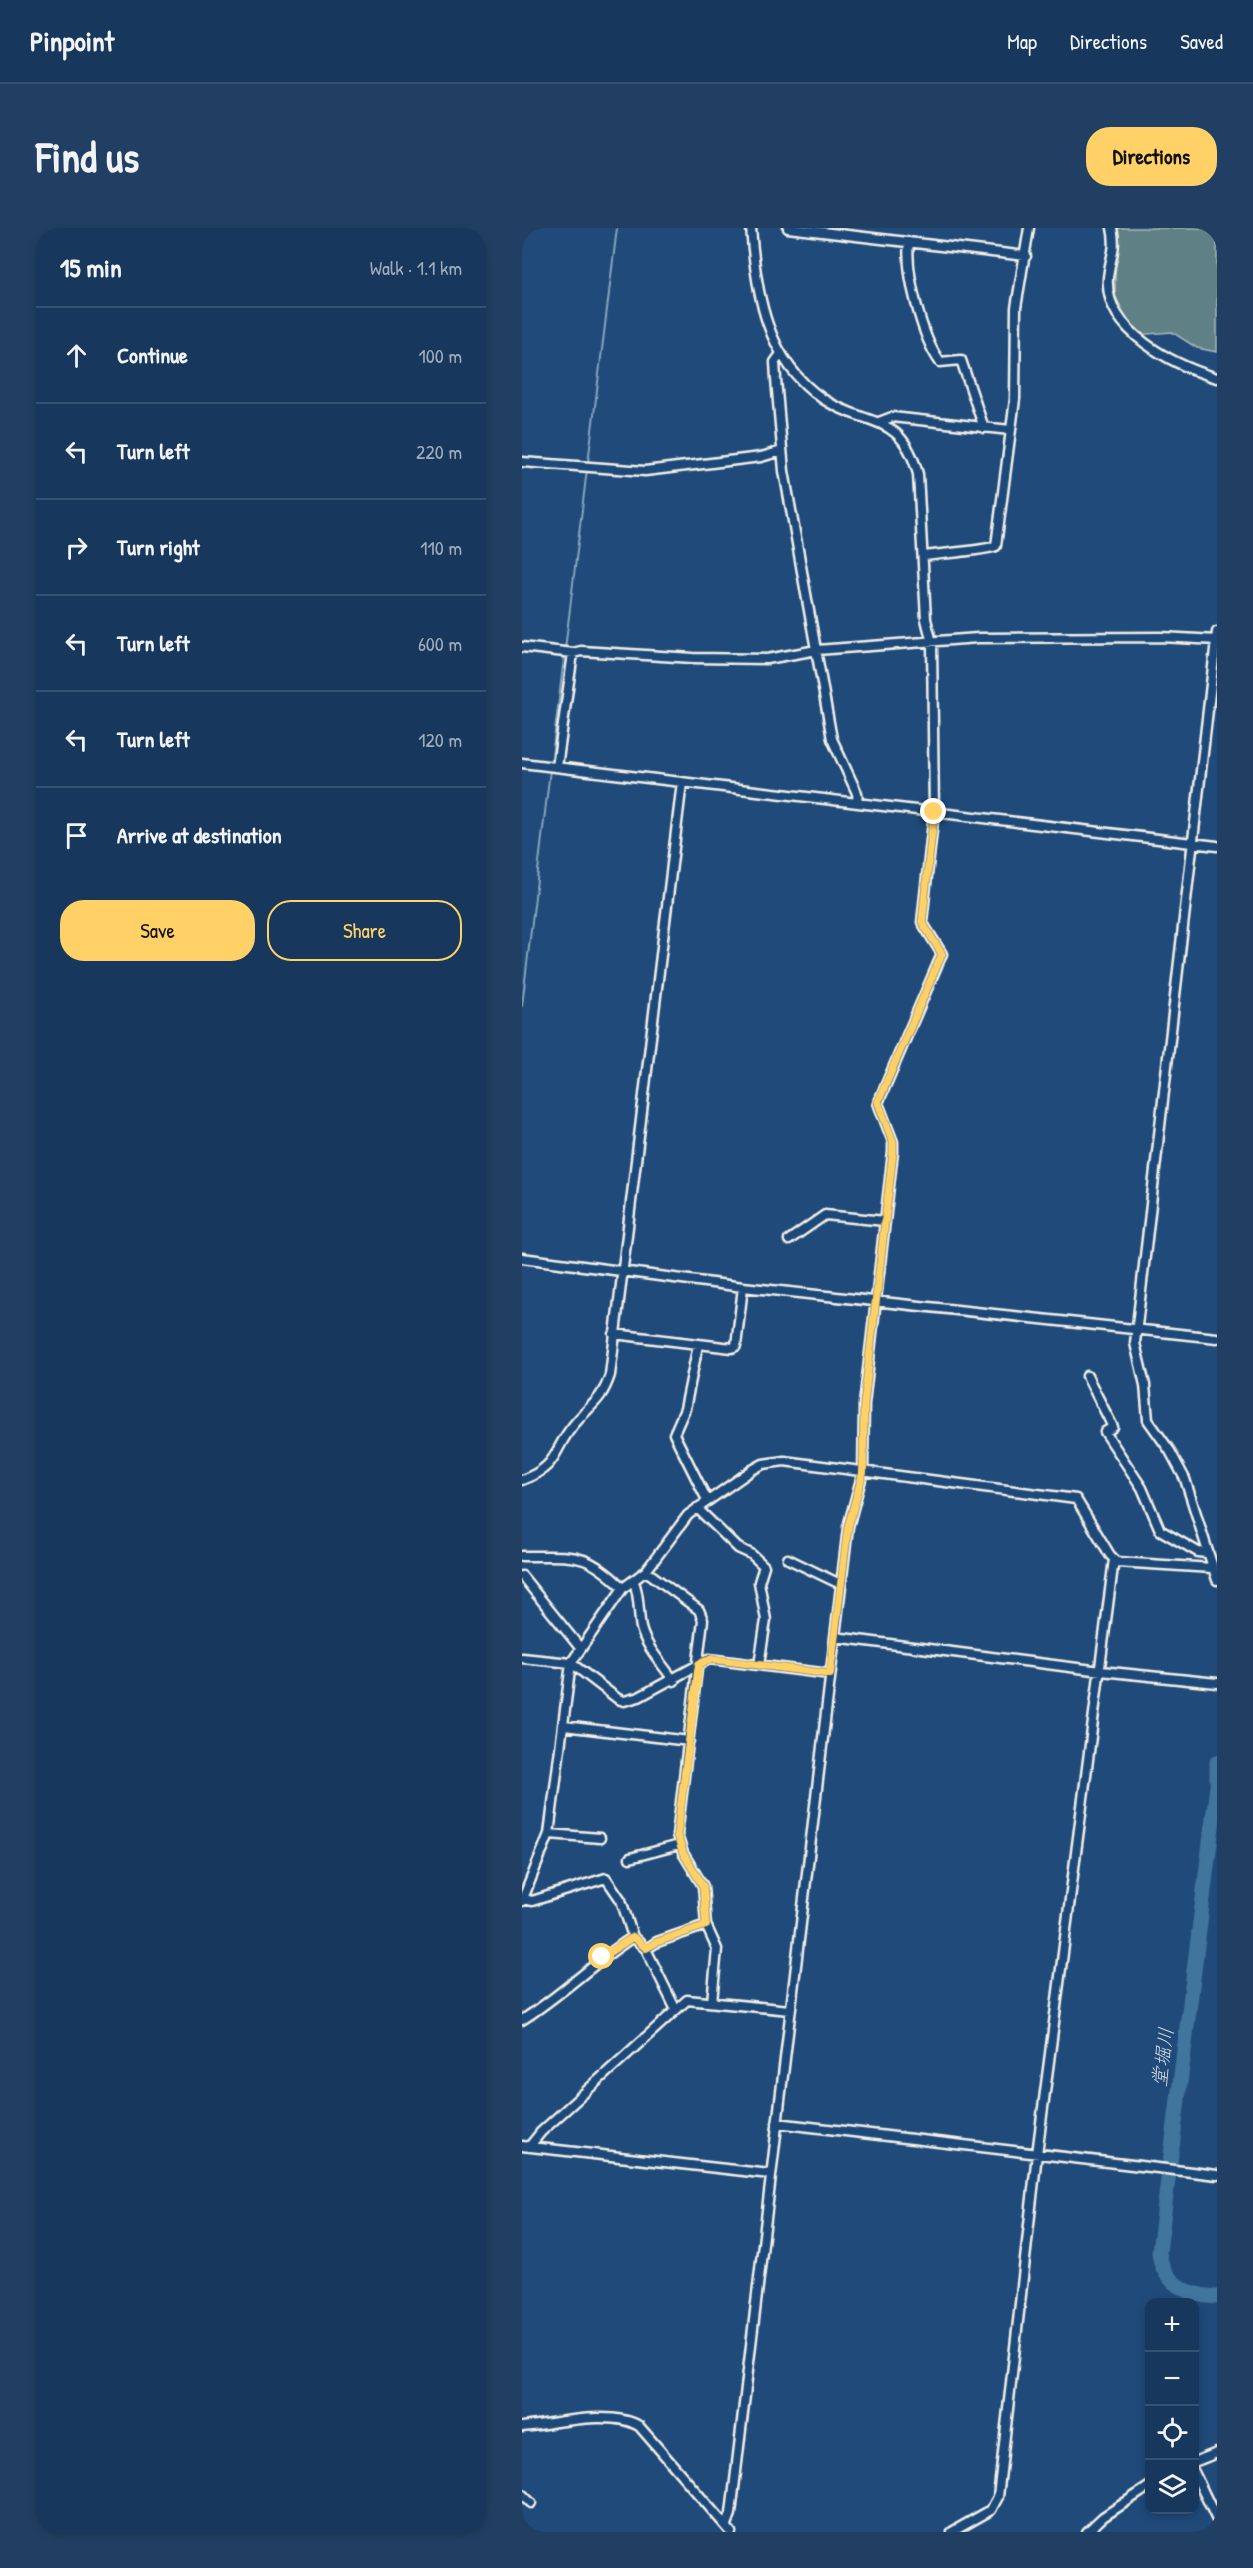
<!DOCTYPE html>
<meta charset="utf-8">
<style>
:root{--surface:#17385c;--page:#203f62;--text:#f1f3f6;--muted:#9eacbb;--line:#365272;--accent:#ffd166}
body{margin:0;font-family:"Patrick Hand","Klee One",sans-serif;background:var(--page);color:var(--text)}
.controls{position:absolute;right:18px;bottom:18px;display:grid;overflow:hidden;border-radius:12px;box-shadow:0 3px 9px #0003}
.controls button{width:54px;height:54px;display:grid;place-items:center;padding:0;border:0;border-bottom:2px solid var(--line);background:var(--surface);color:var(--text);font:30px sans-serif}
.stop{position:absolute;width:18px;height:18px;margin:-14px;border:4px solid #ffd166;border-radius:50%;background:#fff}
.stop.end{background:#ffd166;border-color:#fff;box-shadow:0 2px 6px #0008}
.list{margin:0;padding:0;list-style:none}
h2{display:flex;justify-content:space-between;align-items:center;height:78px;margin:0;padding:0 24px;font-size:26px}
h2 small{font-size:20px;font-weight:400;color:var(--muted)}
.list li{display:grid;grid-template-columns:39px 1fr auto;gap:18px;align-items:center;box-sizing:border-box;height:96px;padding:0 24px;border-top:2px solid var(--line)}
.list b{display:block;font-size:22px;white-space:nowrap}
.list em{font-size:20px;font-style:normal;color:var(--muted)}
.actions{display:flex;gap:12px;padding:18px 24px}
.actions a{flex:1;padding:14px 0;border:2px solid var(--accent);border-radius:24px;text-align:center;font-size:21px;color:var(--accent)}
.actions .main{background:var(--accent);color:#111}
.icon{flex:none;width:33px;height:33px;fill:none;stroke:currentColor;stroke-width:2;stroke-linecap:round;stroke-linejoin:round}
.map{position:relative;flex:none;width:695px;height:2304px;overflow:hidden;border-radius:24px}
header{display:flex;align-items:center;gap:36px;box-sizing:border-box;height:84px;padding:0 30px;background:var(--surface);border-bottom:2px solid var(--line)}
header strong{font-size:28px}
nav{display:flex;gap:33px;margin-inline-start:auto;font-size:21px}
.intro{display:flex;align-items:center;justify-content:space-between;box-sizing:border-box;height:144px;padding:0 36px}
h1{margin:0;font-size:42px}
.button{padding:15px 27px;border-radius:24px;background:var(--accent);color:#111;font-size:21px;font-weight:700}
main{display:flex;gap:36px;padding:0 36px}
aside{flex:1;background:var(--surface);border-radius:24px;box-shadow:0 3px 9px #0003}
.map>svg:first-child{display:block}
.green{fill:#5f8186;stroke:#aab9b7;stroke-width:1.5}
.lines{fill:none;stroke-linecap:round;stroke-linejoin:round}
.stream{stroke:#89a7bc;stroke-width:2}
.river{stroke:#41759e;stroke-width:15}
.minor-casing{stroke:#f4f1e8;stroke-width:13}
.minor{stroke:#1f4a7a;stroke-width:8}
.route{stroke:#ffd166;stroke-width:8}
.labels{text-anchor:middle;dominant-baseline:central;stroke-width:4.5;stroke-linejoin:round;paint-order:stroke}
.water-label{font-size:20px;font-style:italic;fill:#d9dedd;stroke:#1f4a7a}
</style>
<header>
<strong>Pinpoint</strong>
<nav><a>Map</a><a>Directions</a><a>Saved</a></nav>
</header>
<div class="intro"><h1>Find us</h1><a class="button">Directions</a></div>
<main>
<aside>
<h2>15 min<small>Walk · 1.1 km</small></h2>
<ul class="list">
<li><svg class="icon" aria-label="ahead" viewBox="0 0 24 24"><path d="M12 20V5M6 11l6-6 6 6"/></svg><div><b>Continue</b></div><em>100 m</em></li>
<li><svg class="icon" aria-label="left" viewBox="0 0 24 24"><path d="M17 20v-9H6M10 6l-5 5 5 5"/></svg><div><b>Turn left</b></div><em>220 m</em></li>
<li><svg class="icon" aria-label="right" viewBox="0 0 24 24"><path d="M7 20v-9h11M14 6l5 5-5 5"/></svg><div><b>Turn right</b></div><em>110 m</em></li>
<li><svg class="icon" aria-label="left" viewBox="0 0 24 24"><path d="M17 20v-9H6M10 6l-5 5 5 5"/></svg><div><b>Turn left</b></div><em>600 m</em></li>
<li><svg class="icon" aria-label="left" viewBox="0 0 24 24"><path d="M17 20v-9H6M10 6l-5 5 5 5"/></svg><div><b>Turn left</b></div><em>120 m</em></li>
<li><svg class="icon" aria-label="arrive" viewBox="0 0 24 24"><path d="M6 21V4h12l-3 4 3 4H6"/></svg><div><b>Arrive at destination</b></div></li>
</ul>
<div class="actions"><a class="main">Save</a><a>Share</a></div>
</aside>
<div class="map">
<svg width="695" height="2304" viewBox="0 0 695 2304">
<rect width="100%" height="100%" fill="#1f4a7a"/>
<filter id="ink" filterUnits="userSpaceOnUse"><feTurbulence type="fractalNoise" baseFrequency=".0167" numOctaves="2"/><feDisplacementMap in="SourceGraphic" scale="12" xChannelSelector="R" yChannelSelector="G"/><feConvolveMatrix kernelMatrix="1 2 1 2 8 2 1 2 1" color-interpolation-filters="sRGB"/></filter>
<g filter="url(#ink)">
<path class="green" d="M594 0H695V124L675 120 650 104 614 107 593 68Z"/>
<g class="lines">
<path class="stream" d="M66 235 95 0
M29 536 65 241
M0 778 28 542"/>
<path class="river" d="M695 1534V1553
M695 1558 637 2024C640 2055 666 2068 695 2069"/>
<defs>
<path id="minor" d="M266 0 504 28
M590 0C595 22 588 29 586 50 582 103 652 137 695 150
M387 14C383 44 400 110 418 134L439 132 462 200
M258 127 253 134 254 151 262 243 310 511 335 565 336 575
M357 194 370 189 488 202
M0 234 123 243 239 229 260 223
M402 328C415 326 467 322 474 318L493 171 494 80 507 0
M695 404 613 1115 623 1157 626 1192 648 1223 663 1251 695 1352
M0 419 51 425 59 423 171 430 245 431 295 422 456 410 639 409 695 412
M0 535 695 618
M35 539 51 425
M267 1012 303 987 363 993
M0 1030 221 1059 695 1110
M92 1106 210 1120 214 1118 221 1059
M176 1117 163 1181 152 1206 185 1272
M565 1148 591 1199 583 1204 620 1260 638 1302 676 1324 684 1325
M0 1252C37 1238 30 1224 50 1199 67 1177 79 1175 88 1147L160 554
M175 1280 216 1320 229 1326 242 1338 237 1354 244 1392 237 1437
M0 1328C52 1329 62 1322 101 1360
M266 1331 314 1354H319
M124 1343 177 1382 181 1392 155 1607 161 1625 181 1658 184 1697 195 1721 190 1774
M0 1348 59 1421
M112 1354C118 1369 116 1385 119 1400 124 1419 141 1437 152 1453
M313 1409 579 1443 695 1455
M0 1430 49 1435 96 1471 102 1473 117 1469 187 1431 308 1446
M42 1498 167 1513
M27 1606 78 1610
M108 1630 157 1617
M1 1671 10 1673 84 1650 99 1672 111 1709
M0 1673 27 1606 49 1435 101 1360 124 1343 166 1287 230 1242 241 1236 262 1233 554 1271 588 1327 595 1334 690 1340
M124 1721 135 1714 184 1697
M0 1792C40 1767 72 1734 111 1709L124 1721 154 1782
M255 1895 695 1947
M0 1918 248 1946
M7 1919 19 1904 165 1772 268 1782
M0 2199C31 2196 90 2181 117 2198L209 2304
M672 2234 695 2225
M672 2244 695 2292
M0 2266 9 2275
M205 2297 209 2286 326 1299 341 1244 342 1176 371 924V914L356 875 420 726 400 694 412 584 410 415 404 391 396 246C379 183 345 200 301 171 244 132 234 65 229 0
M430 2304 469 2282 476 2269 515 1926 592 1331
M565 2304 581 2289 628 2258"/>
</defs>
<use href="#minor" class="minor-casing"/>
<use href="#minor" class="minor"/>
</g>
</g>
<g class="lines" filter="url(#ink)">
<path class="route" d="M80 1729 111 1709 124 1720 135 1714 184 1697 181 1658 161 1625 155 1607 177 1436 190 1431 308 1446 326 1299 341 1245 342 1176 371 924V914L356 874 420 726 400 694 412 584"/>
</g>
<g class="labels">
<g class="water-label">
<text transform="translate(640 1829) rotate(-83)">堂堀川</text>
</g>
</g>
</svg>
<div class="controls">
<button>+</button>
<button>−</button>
<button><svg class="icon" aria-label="locate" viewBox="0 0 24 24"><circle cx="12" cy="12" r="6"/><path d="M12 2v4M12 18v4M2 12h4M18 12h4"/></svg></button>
<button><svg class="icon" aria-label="layers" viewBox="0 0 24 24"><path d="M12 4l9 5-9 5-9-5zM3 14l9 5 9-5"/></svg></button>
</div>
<div class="stop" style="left:80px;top:1729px"></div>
<div class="stop end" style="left:412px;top:584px"></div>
</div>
</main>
